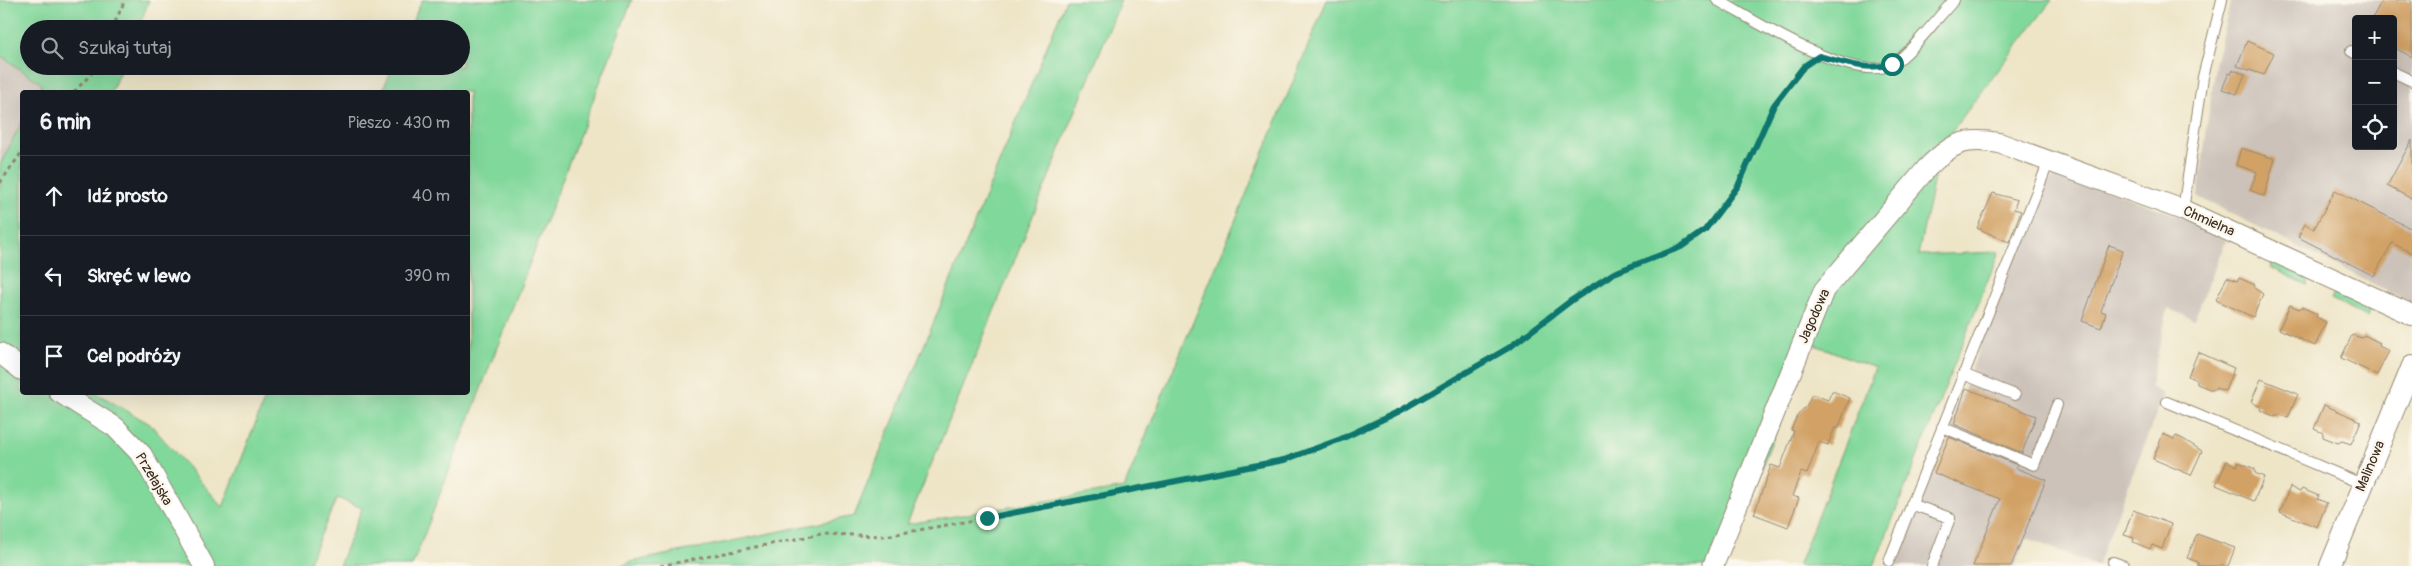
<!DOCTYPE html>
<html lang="pl">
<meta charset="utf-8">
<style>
:root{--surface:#171b24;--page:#20242c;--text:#f1f3f6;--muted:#9ea1a6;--line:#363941}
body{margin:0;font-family:Pangolin,sans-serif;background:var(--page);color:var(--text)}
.controls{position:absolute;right:15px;top:15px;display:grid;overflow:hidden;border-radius:5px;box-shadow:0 5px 20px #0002}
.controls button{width:45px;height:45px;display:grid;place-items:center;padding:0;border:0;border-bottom:1px solid var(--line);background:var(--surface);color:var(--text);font:25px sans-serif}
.stop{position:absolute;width:15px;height:15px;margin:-11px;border:4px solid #0f766e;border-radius:50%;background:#fff}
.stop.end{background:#0f766e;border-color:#fff;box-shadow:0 1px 5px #0008}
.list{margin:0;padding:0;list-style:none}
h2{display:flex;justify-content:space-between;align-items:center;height:65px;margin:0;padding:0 20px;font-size:21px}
h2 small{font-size:16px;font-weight:400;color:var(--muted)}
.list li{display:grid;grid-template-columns:32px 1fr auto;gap:15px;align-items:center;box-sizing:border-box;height:80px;padding:0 20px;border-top:1px solid var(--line)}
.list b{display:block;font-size:19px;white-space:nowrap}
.list em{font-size:16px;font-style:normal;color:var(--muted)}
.icon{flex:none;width:28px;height:28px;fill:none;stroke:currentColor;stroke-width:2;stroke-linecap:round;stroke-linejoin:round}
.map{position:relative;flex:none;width:2412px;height:566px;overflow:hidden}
.search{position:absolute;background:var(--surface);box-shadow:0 5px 20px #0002;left:20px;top:20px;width:450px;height:55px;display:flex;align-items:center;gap:12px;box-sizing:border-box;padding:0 18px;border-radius:28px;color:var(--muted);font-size:19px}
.panel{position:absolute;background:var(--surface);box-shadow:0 5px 20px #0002;left:20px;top:90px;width:450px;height:305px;border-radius:5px}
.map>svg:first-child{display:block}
.industrial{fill:#ccc2b9;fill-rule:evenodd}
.green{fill:#81d89b;stroke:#5e815c}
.building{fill:#d1a165}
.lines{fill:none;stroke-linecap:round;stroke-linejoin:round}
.lane-casing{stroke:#948872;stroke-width:12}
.street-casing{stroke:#948872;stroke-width:22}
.path{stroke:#948872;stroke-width:3;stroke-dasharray:4 4;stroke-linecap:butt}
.lane{stroke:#fff;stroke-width:10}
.street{stroke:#fff;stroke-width:20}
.route{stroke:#0f766e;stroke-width:6}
.labels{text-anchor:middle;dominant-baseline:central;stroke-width:5;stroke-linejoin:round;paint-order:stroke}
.street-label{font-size:14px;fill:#3b2a1e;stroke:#fbf7ec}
</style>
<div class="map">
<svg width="2412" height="566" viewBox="0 0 2412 566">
<rect width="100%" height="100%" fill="#fbf7ec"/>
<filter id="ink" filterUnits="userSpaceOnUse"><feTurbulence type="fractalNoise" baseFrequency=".02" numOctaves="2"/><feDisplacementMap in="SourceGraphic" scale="10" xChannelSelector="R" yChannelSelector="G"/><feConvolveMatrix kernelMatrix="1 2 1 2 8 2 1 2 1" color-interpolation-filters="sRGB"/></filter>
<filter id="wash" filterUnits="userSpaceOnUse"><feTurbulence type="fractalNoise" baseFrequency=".0096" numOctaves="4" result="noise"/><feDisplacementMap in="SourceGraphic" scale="20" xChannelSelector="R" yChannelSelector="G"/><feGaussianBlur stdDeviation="1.12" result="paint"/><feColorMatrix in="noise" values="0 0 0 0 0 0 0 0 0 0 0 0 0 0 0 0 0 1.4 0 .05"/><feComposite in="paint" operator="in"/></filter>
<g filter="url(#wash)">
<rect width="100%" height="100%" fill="#eee5c7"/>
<path class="industrial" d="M2231 0H2412V303L2198 197 2215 65ZM2356 19H2393V146H2356Z
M0 55 42 84 38 92H22V122L0 165Z
M2059 172 2186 219 2226 240 2194 320 2168 308 2150 387 2164 394 2097 566 2027 538 2014 566H1896L2038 195Z"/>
<path class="green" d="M0 0H149L138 29H29V66H122L111 92H38L42 84 0 55Z
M422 0H632L412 566H339L362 508 337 498 307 566H0V165L22 122V392L96 393 150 424 223 507 267 393 468 392V92H382L393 66H461V29H409Z
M1066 0H1121L907 524 1124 488 1327 0H2052L1941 145 1918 255 1999 252 1874 566H1798L1875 368 1810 343 1723 566H622L630 562 854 516Z
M2273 262 2309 279 2307 285 2270 267Z
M2335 291 2370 307 2367 317 2331 299Z"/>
<g id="blocks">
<path class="building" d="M2382 0H2412V57L2393 47V19H2372Z
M2247 41 2274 53 2264 75 2237 66Z
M2233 70 2245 74 2237 94 2222 89 2229 73 2231 74Z
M2412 140V199L2387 186Z
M2241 148 2275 159 2264 196 2250 190 2257 172 2236 165Z
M2335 190 2412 229V253L2392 243 2374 276 2298 237 2305 224 2314 229Z
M1993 193 2017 200 2014 209 2021 211 2009 242 1977 228Z
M2109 245 2123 250 2101 311 2106 313 2101 328 2082 321Z
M2227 277 2237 281 2239 278 2255 285 2254 288 2263 294 2253 317 2216 300Z
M2290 305 2299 309 2302 307 2317 314 2316 317 2326 322 2315 346 2279 329Z
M2352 335 2362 338 2364 335 2380 343 2379 346 2389 351 2377 375 2341 358Z
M2198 352 2234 368 2225 391 2216 388 2212 390 2197 384V380L2188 376Z
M2261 379 2298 394 2288 418 2278 414 2276 417 2267 413 2260 410 2261 407 2251 402Z
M1966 388 2036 416 2022 453 1954 424Z
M1832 391 1850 398 1838 429 1835 427 1828 445 1819 442 1807 474 1801 472 1792 496 1799 498 1788 527 1754 514 1771 465 1780 468 1794 431 1791 430 1797 416 1807 405 1812 394 1828 400Z
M2324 405 2361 421 2351 444 2342 441 2338 443 2323 437V433L2314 429Z
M2163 434 2174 439 2176 436 2183 439 2202 451 2191 475 2153 459Z
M1949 437 2017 465 2016 468 2046 480 2011 566H1973L2000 499 1934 473Z
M2227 461 2237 466 2239 462 2255 469V473L2264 477 2254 501 2216 485Z
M2290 487 2300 492 2302 489 2319 496 2317 499 2327 503 2317 527 2280 512Z
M2133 510 2171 524 2162 549 2152 545 2150 549 2133 542 2134 538 2124 535Z
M2197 534 2235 548 2228 566H2198V562L2187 558Z"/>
</g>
</g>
<g filter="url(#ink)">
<use href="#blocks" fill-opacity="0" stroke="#948872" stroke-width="1"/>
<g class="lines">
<defs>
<path id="lane" d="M1717 0C1753 19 1854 86 1893 64 1912 52 1938 17 1954 0
M2351 51 2356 54
M2393 72 2412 81
M2183 210 2203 77 2222 0
M1963 374 2015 395
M2167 402 2362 484
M1942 427 2034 465 2057 405
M1911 504 1950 518 1932 566
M1889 561 2049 161
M2113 562 2124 566"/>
<path id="street" d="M0 353 22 370
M59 392 115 427 142 455 204 566
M1713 566 1824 290 1927 168C1952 143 1964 137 1999 143L2183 210 2412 315
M2330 566 2412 366"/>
</defs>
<use href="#lane" class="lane-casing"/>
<use href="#street" class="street-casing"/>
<path class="path" d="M112 29 125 0
M74 92 91 74 95 66
M0 183 22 152
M660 566 821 534 885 536 1087 500 1284 460 1341 439 1400 411 1510 347 1572 300 1614 273 1681 247 1705 230 1738 186 1774 105 1808 63"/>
<use href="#lane" class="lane"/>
<use href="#street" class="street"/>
</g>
</g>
<g class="lines" filter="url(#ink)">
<path class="route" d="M987 518 1284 460 1341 439 1400 411 1510 347 1572 300 1614 273 1681 247 1705 230 1738 186 1774 105 1804 66 1819 56C1846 63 1864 71 1892 64"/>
</g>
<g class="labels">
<g class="street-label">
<text transform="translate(2209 221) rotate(24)">Chmielna</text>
<text transform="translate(1814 316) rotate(-66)">Jagodowa</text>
<text transform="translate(2370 466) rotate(-67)">Malinowa</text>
<text transform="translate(154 479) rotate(59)">Przełajska</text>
</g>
</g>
</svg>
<div class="controls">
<button>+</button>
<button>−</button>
<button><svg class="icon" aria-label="locate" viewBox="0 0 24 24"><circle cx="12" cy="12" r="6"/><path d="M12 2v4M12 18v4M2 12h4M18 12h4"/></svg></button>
</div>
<div class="stop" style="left:1892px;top:64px"></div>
<div class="stop end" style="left:987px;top:518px"></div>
<div class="search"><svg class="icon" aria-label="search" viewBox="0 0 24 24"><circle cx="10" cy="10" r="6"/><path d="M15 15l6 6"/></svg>Szukaj tutaj</div>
<section class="panel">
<h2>6 min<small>Pieszo · 430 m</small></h2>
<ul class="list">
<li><svg class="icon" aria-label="ahead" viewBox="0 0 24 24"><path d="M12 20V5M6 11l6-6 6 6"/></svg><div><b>Idź prosto</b></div><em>40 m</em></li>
<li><svg class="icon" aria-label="left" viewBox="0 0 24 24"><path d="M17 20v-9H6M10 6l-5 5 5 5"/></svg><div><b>Skręć w lewo</b></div><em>390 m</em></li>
<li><svg class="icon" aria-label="arrive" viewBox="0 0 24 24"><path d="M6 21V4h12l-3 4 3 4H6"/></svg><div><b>Cel podróży</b></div></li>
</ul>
</section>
</div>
